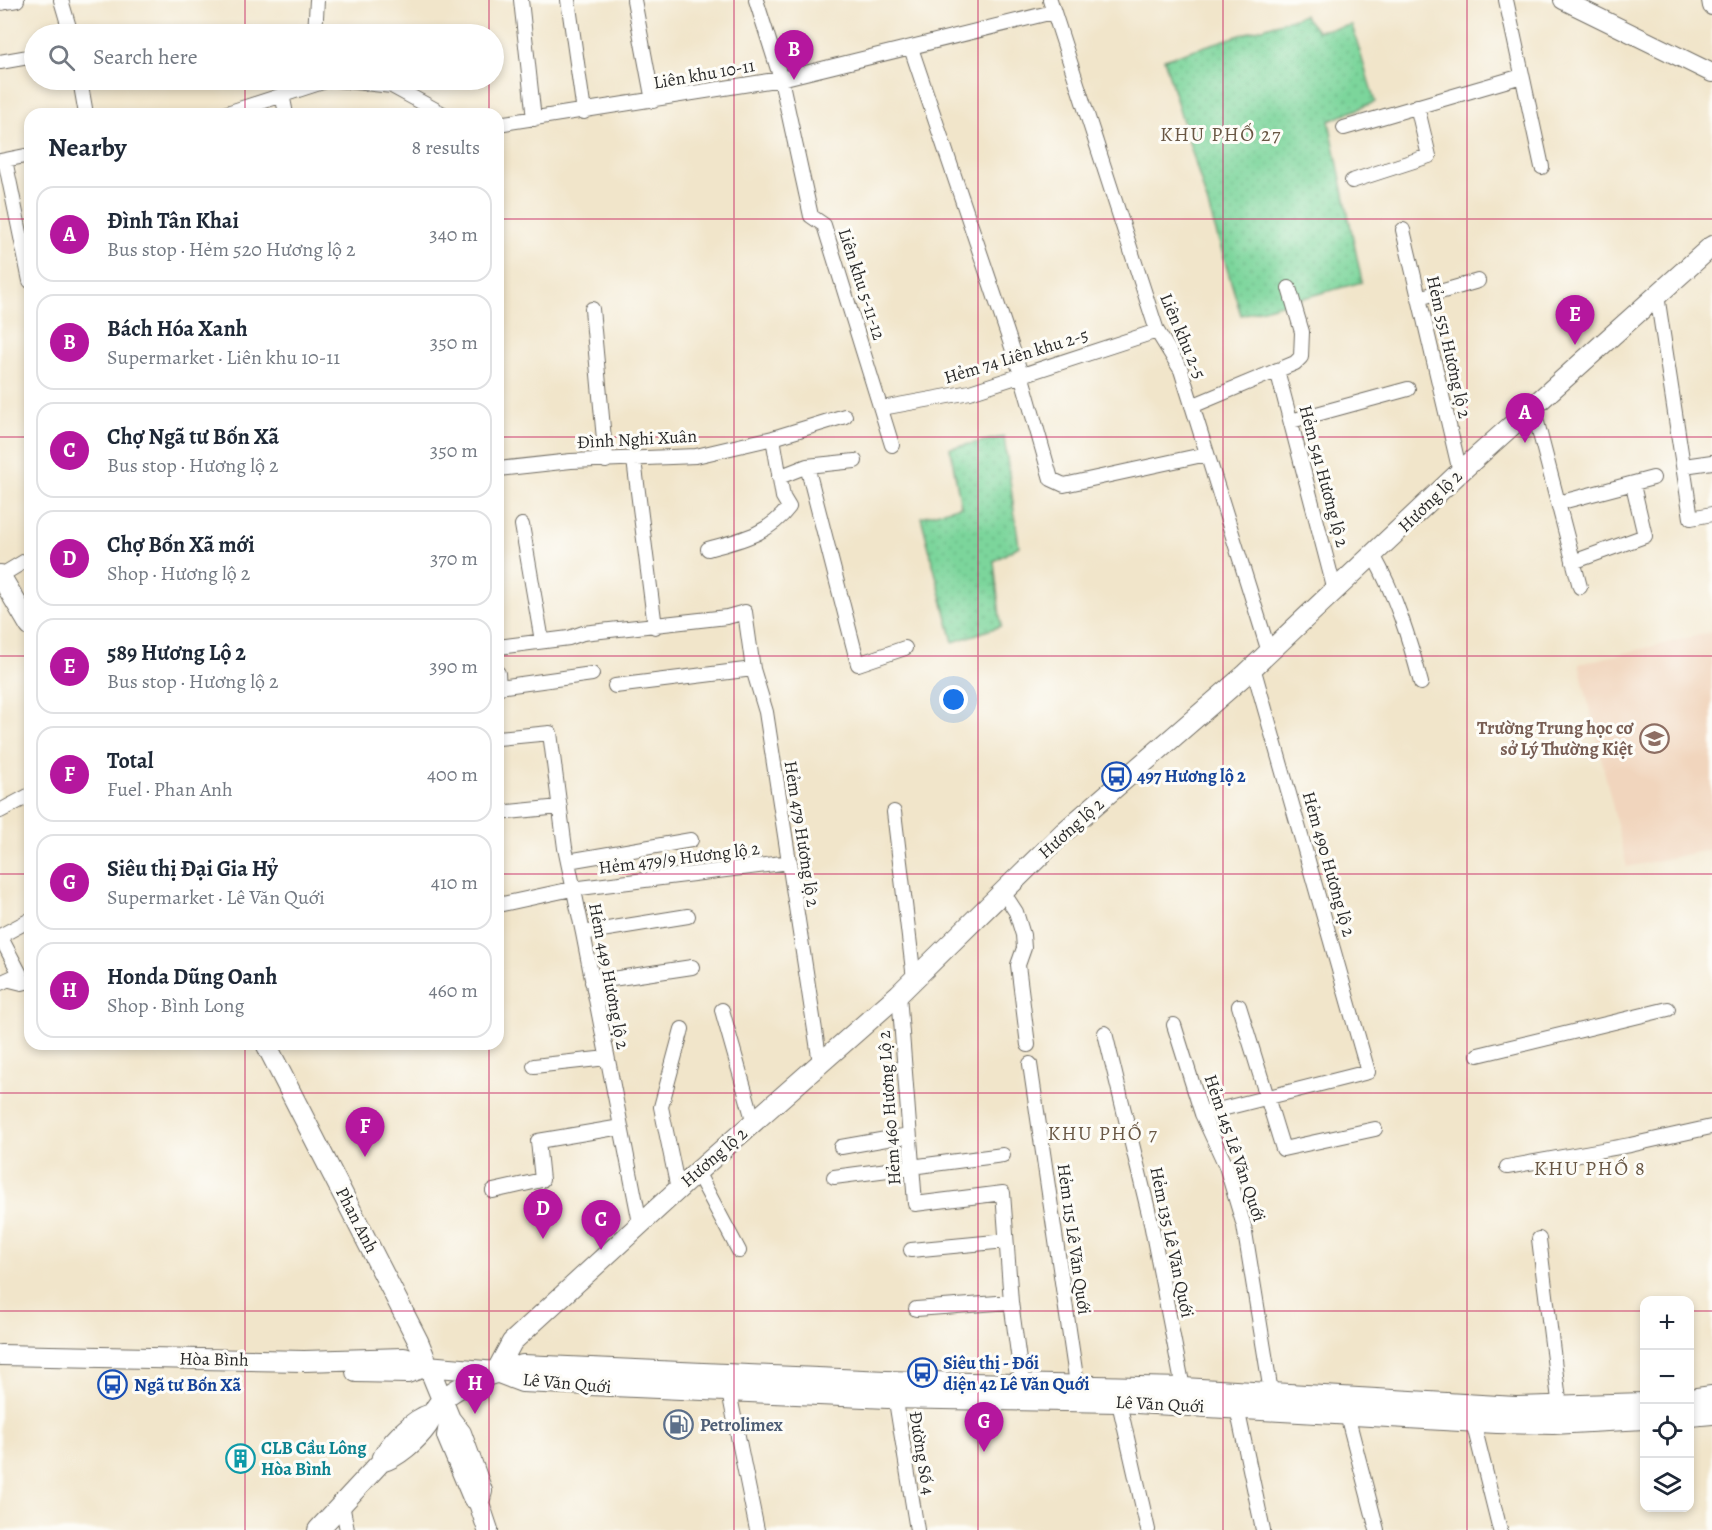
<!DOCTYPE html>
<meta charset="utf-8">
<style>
:root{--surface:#fff;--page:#f2f2f3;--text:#1f2937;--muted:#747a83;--line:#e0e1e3;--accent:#b5179e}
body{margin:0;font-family:Alegreya,serif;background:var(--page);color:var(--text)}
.controls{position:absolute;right:18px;bottom:18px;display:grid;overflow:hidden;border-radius:12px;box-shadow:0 3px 9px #0003}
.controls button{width:54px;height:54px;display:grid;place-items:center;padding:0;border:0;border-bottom:2px solid var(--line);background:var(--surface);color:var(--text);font:30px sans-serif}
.you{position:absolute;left:954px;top:700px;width:21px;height:21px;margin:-15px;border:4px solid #fff;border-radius:50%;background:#1a73e8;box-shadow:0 0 0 9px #1a73e833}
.badge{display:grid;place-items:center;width:39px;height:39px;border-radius:50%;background:var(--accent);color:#fff;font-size:20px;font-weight:700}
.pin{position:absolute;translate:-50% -50px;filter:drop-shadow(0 2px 3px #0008)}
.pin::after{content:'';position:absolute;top:32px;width:21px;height:18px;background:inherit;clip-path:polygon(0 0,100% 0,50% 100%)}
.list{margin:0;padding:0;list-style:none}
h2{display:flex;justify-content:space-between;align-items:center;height:78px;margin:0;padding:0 24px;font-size:26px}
h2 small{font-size:20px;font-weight:400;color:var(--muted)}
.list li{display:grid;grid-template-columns:39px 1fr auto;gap:18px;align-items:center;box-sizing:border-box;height:96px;margin:0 12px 12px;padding:0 12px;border:2px solid var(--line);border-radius:18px}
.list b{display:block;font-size:22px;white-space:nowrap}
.list p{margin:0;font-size:20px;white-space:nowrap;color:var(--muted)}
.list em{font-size:20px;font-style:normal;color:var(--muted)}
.icon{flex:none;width:33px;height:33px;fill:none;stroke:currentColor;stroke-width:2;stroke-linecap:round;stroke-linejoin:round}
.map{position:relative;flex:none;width:1712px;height:1530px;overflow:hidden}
.search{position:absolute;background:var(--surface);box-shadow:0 3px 9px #0003;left:24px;top:24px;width:480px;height:66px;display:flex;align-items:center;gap:15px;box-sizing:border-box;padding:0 21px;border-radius:33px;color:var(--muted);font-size:22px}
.panel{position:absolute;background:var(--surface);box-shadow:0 3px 9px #0003;left:24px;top:108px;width:480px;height:942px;border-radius:18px}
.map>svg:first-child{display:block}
.built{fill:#f1d5bd}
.grass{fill:url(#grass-dots);stroke:#548063;stroke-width:1.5}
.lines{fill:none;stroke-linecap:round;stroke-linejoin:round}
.minor-casing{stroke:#706c63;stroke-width:16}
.tertiary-casing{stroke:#706c63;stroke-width:20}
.secondary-casing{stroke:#706c63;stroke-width:22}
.minor{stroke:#fff;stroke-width:14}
.tertiary{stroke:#fff;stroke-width:18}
.secondary{stroke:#fff;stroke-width:20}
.grid{fill:none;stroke:#c2185b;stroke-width:1.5;stroke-opacity:0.55}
.labels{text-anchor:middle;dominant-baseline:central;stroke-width:6;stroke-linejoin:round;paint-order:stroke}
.street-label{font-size:18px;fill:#2b2b2b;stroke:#fdfcf7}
.education-label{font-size:18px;font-weight:bold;fill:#785e54;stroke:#fdfcf7;text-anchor:end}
.transit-label{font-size:18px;font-weight:bold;fill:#164399;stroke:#fdfcf7;text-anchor:start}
.service-label{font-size:18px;font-weight:bold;fill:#4e5e75;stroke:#fdfcf7;text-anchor:start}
.culture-label{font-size:18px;font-weight:bold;fill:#0d838f;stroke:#fdfcf7;text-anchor:start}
.neighbourhood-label{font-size:20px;letter-spacing:1.5px;fill:#695744;stroke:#fdfcf7}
</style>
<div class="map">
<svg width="1712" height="1530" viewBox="0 0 1712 1530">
<defs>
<pattern id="grass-dots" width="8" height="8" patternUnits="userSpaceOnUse" patternTransform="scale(1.5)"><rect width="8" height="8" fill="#7cd59b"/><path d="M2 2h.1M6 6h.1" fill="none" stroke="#6bb786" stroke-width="1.8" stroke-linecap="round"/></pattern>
</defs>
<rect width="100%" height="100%" fill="#fdfcf7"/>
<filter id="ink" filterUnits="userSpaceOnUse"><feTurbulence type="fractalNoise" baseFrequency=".0167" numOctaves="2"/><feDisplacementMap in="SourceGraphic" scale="12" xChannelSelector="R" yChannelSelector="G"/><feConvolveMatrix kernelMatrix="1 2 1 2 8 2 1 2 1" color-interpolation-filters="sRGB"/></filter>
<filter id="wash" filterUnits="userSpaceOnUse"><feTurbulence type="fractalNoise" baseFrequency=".008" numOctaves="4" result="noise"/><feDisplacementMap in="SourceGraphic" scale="24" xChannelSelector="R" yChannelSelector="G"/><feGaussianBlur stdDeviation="1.35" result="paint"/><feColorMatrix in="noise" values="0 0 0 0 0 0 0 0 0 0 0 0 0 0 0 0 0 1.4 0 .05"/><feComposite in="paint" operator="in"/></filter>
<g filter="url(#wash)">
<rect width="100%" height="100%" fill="#f1e5ca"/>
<path class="built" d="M1712 632V849L1627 867 1579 664Z"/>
<path class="grass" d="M1304 15 1317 31 1352 25 1375 102 1329 121 1362 282 1241 315 1164 59Z
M1004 437 1019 546 994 561 1001 626 953 642 921 517 961 506 950 448Z"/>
</g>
<g filter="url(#ink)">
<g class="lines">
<defs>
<path id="minor" d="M61 0 71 34
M521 0 534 119
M568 0 584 112
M634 0 653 101
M756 0 781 79 811 216 824 225 892 445
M1050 0 1157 331 1181 370 1269 652
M1506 0 1542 167
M0 3 17 0
M315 34 317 0
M911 48 1021 374 1051 479 1064 485 1207 454
M0 62 34 56
M80 80 86 114
M336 80 392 86 443 114
M282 94 286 114
M224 114 329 80
M498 124 781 79 1053 12
M1344 128 1522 76
M5 160 30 281
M0 161 30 155
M1352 181 1429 156 1417 106
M1403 230 1460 472
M1657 295 1691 518 1712 514
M1419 298 1478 281
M592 309 606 461
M1277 370 1335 591
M1192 406 1295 363 1301 357 1302 332 1289 288
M1533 407 1580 587
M882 408 970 392 1157 331
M1291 421 1408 389
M634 460 655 627
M807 466 858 664 905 648
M1684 466 1712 462
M498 469 571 461 696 456 773 438 845 416
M779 477 807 466 855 461
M1558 503 1653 478
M522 525 542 641
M708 549C740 540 768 535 789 507L783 497 773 438
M1373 555C1396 596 1409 638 1421 683
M1573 562 1645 536 1633 485
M0 576 30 558
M498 647 569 638 583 633 727 617 745 612 753 669 766 712 820 1063
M498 673 499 687 592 674
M615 686 753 669
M498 738 550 733 565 848 583 933 640 1223
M0 811 30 795
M894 812 914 979
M498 813 560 807
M568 861 691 840
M1003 892 1016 912 1023 935 1024 948 1018 965 1028 1045
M498 905 572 889 790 862
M583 933 688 916
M0 936 20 974 0 983
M0 936 30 920
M10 980 22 983 30 981
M592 982 692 967
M899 994 915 1204 1003 1193 1011 1302 1022 1383
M1239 1006 1283 1149 1375 1129
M722 1010 754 1123
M1174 1025 1202 1114 1226 1166 1244 1226 1271 1392
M1105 1033 1150 1218 1183 1388
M1478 1055 1668 1009
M1030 1064 1077 1384
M534 1066 607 1058
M1202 1114 1368 1072 1253 667
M841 1147 909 1135
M1507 1167 1630 1145 1711 1127
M697 1172 739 1251
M834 1177 1003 1155
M678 1189 661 1107 682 1029
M493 1191 542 1180 538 1141 621 1127
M1539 1239 1560 1408
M911 1250 1006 1241
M916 1309 1011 1302
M894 1389 917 1530
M729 1392 757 1530
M1117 1394 1148 1530
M1345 1407 1377 1530
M1237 1408 1263 1530
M1473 1422 1500 1530
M342 1504 347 1530"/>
<path id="tertiary" d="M1563 0 1712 73
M1711 0 1712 6"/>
<path id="secondary" d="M0 575 30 626
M266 1044 418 1341 450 1419 461 1433 482 1491 479 1503 488 1530
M0 1355 304 1361 404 1358 427 1366 496 1372 522 1382 888 1398 1118 1402 1497 1423 1553 1424 1644 1419
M356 1372 407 1373 427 1366
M496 1372 512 1342 697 1172 899 994 1064 832 1246 674 1460 472 1712 246
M1690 1399 1712 1396
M431 1414C413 1419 387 1445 381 1462 397 1458 417 1440 427 1426 433 1418 432 1408 443 1399 463 1382 499 1371 523 1365L886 1381 1183 1388 1516 1407 1644 1403
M1690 1416 1712 1414
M450 1419 447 1436 473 1498
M318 1530 381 1462"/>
</defs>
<use href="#minor" class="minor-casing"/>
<use href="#tertiary" class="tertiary-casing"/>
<use href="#secondary" class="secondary-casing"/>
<use href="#minor" class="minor"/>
<use href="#tertiary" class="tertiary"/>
<use href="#secondary" class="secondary"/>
</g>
</g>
<path class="grid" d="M245 0V34M489 0V34M734 0V1530M978 0V1530M1223 0V1530M1467 0V1530M245 80V114M489 80V114M0 219H30M498 219H1712M0 437H30M498 437H1712M0 656H30M498 656H1712M0 874H30M498 874H1712M245 1044V1530M489 1044V1530M0 1093H1712M0 1311H1644M1690 1311H1712"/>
<defs>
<symbol id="school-ring" viewBox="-11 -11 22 22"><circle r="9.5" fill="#fdfcf7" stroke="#8d6e63" stroke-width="1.5"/><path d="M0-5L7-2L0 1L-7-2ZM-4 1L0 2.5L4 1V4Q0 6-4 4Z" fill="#8d6e63"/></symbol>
<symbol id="bus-ring" viewBox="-11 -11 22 22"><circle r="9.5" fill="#fdfcf7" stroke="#1a4fb4" stroke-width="1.5"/><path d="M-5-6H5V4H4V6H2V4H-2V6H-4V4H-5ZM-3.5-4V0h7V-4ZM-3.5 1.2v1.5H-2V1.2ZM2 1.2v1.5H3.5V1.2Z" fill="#1a4fb4"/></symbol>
<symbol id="fuel-ring" viewBox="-11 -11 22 22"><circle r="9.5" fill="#fdfcf7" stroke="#5c6f8a" stroke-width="1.5"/><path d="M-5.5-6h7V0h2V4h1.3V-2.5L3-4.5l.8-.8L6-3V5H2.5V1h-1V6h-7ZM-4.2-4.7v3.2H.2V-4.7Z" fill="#5c6f8a"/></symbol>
<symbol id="building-ring" viewBox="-11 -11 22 22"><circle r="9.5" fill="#fdfcf7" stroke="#0f9aa8" stroke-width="1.5"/><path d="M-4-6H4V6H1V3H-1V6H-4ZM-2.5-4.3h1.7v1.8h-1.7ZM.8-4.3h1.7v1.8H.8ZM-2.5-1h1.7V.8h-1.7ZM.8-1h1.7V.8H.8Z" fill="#0f9aa8"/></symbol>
</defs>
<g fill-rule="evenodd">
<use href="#school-ring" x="1638" y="722" width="33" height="33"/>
<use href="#bus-ring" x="1100" y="760" width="33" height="33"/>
<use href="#bus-ring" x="906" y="1356" width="33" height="33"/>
<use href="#bus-ring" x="96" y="1368" width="33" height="33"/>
<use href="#fuel-ring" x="662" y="1408" width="33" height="33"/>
<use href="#building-ring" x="224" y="1442" width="33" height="33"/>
</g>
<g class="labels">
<g class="street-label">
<text transform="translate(704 74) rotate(-10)">Liên khu 10-11</text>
<text transform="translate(862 284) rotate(72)">Liên khu 5-11-12</text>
<text transform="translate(1183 336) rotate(67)">Liên khu 2-5</text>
<text transform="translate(1449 347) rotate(77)">Hẻm 551 Hương lộ 2</text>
<text transform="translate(1016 356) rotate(-17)">Hẻm 74 Liên khu 2-5</text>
<text transform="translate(637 439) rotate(-3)">Đình Nghi Xuân</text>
<text transform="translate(1324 476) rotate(75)">Hẻm 541 Hương lộ 2</text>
<text transform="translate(1430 501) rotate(-44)">Hương lộ 2</text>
<text transform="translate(1071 828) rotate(-42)">Hương lộ 2</text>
<text transform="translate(802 834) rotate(81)">Hẻm 479 Hương lộ 2</text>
<text transform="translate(679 858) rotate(-7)">Hẻm 479/9 Hương lộ 2</text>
<text transform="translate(1329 864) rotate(74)">Hẻm 490 Hương lộ 2</text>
<text transform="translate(609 976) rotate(79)">Hẻm 449 Hương lộ 2</text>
<text transform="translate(889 1108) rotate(-94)">Hẻm 460 Hương Lộ 2</text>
<text transform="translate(1235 1148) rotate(71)">Hẻm 145 Lê Văn Quới</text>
<text transform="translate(714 1157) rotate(-41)">Hương lộ 2</text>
<text transform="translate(357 1220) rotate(63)">Phan Anh</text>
<text transform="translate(1074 1239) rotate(82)">Hẻm 115 Lê Văn Quới</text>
<text transform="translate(1172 1242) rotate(78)">Hẻm 135 Lê Văn Quới</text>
<text transform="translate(214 1359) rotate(1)">Hòa Bình</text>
<text transform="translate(567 1383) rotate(5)">Lê Văn Quới</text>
<text transform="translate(1160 1404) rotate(3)">Lê Văn Quới</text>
<text transform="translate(922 1453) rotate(81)">Đường Số 4</text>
</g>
<g class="education-label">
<text x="1633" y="728">Trường Trung học cơ<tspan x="1633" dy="21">sở Lý Thường Kiệt</tspan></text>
</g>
<g class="transit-label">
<text x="1137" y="776">497 Hương lộ 2</text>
<text x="943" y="1363">Siêu thị - Đối<tspan x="943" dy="21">diện 42 Lê Văn Quới</tspan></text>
<text x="134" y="1385">Ngã tư Bốn Xã</text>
</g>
<g class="service-label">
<text x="700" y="1425">Petrolimex</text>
</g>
<g class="culture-label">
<text x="261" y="1448">CLB Cầu Lông<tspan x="261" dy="21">Hòa Bình</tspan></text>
</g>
<g class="neighbourhood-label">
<text x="1221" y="134">KHU PHỐ 27</text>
<text x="1103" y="1133">KHU PHỐ 7</text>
<text x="1590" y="1168">KHU PHỐ 8</text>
</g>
</g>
</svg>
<div class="controls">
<button>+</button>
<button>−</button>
<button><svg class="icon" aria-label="locate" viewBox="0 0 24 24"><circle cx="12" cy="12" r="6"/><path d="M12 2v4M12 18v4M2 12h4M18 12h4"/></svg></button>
<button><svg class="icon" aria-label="layers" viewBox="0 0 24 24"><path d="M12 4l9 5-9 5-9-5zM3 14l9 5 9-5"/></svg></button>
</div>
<div class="you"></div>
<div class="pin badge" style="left:1525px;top:443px">A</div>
<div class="pin badge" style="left:794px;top:80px">B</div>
<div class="pin badge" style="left:601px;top:1250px">C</div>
<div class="pin badge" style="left:543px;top:1239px">D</div>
<div class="pin badge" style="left:1575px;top:345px">E</div>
<div class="pin badge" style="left:365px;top:1157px">F</div>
<div class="pin badge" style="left:984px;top:1452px">G</div>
<div class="pin badge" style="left:475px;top:1414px">H</div>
<div class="search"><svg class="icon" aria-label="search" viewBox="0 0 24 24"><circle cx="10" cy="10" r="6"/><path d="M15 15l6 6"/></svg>Search here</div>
<section class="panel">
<h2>Nearby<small>8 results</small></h2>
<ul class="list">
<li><span class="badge">A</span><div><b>Đình Tân Khai</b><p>Bus stop · Hẻm 520 Hương lộ 2</p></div><em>340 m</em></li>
<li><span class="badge">B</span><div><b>Bách Hóa Xanh</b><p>Supermarket · Liên khu 10-11</p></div><em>350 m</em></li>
<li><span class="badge">C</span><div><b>Chợ Ngã tư Bốn Xã</b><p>Bus stop · Hương lộ 2</p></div><em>350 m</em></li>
<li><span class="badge">D</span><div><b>Chợ Bốn Xã mới</b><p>Shop · Hương lộ 2</p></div><em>370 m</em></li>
<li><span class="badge">E</span><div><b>589 Hương Lộ 2</b><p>Bus stop · Hương lộ 2</p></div><em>390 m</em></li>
<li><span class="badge">F</span><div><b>Total</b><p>Fuel · Phan Anh</p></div><em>400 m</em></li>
<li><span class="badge">G</span><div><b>Siêu thị Đại Gia Hỷ</b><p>Supermarket · Lê Văn Quới</p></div><em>410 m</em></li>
<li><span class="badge">H</span><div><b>Honda Dũng Oanh</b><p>Shop · Bình Long</p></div><em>460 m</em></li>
</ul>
</section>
</div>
